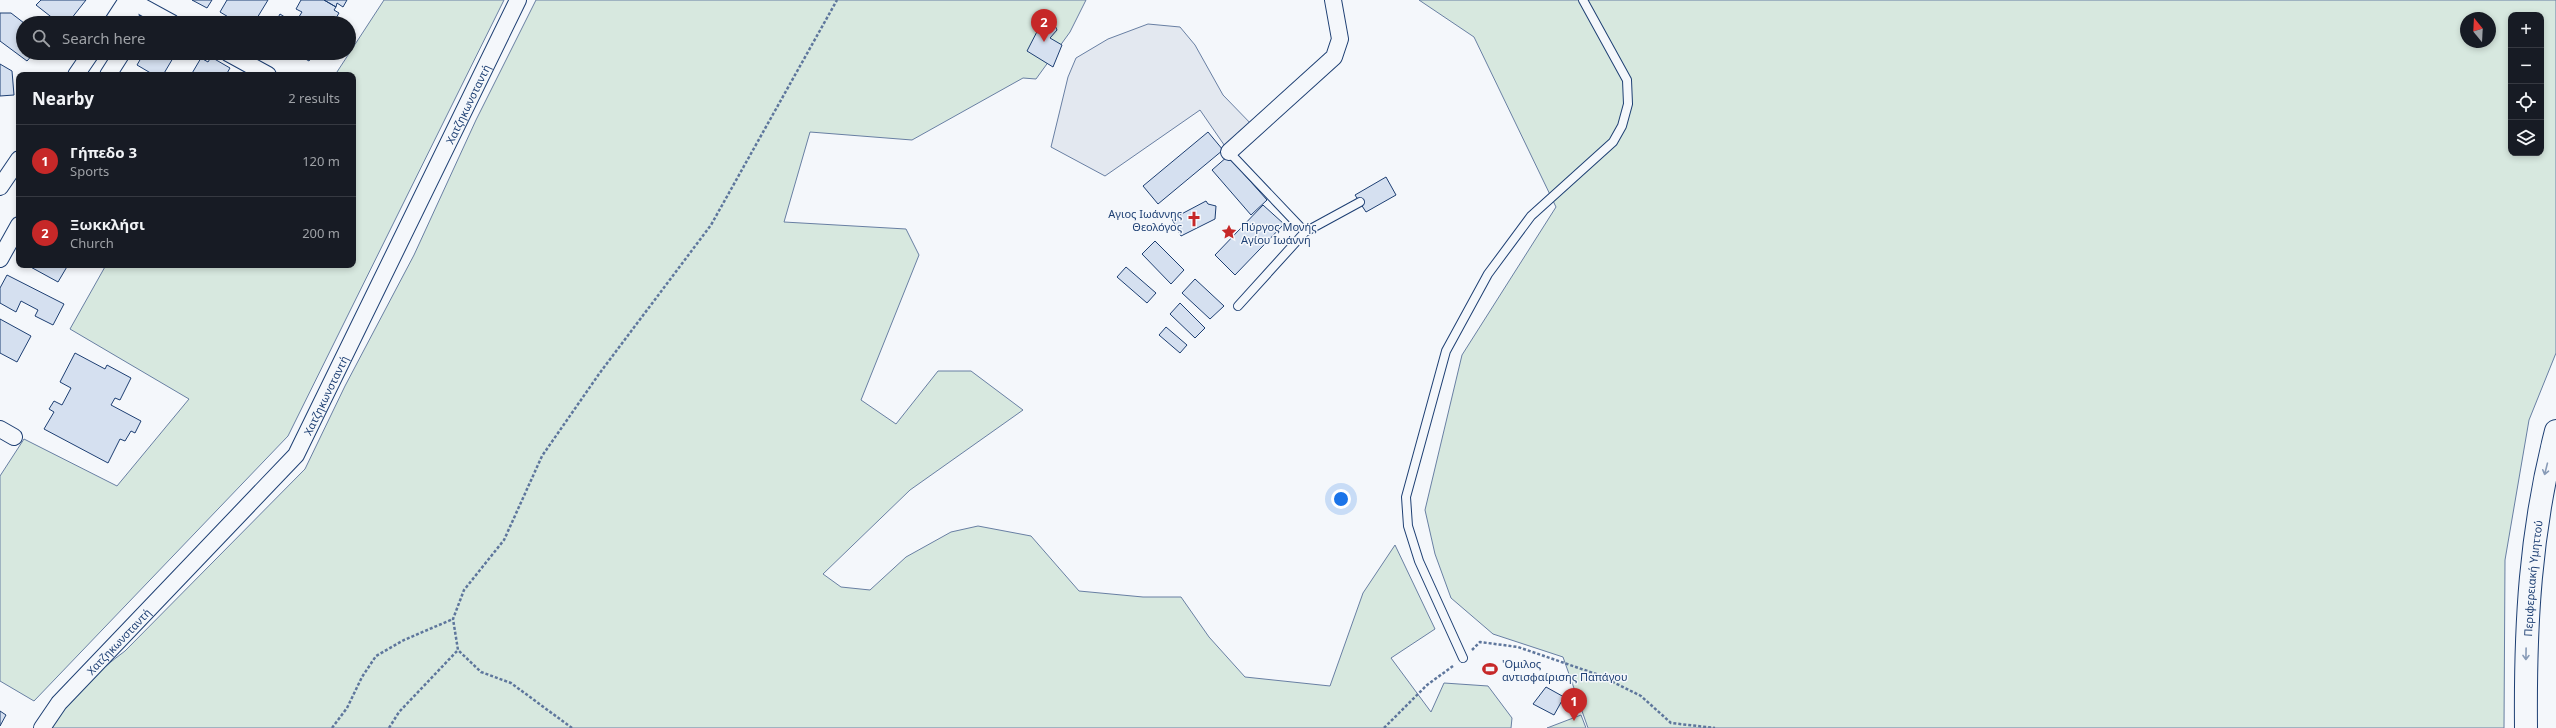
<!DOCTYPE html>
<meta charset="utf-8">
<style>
:root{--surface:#171b24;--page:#242831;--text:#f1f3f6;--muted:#9ea1a6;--line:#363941;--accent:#c62828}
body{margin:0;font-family:"Noto Sans",sans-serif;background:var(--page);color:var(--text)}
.controls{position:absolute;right:12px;top:12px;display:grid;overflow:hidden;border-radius:8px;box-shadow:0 2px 6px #0003}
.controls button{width:36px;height:36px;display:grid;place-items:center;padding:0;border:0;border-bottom:1px solid var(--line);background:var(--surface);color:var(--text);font:20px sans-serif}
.compass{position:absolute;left:2460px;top:12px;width:36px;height:36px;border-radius:50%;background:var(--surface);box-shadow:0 2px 6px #0003;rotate:342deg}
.you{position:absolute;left:1341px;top:499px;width:14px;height:14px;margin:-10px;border:3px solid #fff;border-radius:50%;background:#1a73e8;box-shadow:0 0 0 6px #1a73e833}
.badge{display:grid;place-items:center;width:26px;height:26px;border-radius:50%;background:var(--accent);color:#fff;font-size:13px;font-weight:700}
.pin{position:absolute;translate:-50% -33px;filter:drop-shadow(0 1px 2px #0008)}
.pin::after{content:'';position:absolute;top:21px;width:14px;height:12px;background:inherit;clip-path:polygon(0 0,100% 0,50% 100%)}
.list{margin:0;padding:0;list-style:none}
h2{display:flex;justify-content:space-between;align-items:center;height:52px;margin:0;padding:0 16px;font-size:17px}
h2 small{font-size:13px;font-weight:400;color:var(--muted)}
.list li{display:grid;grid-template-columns:26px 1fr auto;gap:12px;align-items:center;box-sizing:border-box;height:72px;padding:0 16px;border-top:1px solid var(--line)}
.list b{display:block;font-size:15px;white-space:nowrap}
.list p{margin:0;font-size:13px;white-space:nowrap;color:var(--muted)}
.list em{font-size:13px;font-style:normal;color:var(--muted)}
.icon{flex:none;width:22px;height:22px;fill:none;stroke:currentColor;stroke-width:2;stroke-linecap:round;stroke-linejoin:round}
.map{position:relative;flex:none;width:2556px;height:728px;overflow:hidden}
.search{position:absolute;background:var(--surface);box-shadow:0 2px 6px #0003;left:16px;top:16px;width:340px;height:44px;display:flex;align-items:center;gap:10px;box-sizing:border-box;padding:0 14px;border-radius:22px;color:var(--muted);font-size:15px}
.panel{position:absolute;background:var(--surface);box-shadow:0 2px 6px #0003;left:16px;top:72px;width:340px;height:196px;border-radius:8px}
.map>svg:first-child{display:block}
.green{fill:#d7e8df;stroke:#687fa3;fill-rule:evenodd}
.parking{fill:#e3e8f0;stroke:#687fa3}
.building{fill:#d5e0f0;stroke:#1d3f73}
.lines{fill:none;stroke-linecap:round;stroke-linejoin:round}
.lane-casing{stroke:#1d3f73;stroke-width:10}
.street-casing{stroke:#1d3f73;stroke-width:18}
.highway-casing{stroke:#1d3f73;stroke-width:24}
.path{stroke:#5e769c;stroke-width:2.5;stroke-dasharray:3 2;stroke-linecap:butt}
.lane{stroke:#f4f7fb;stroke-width:8}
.street{stroke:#f4f7fb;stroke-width:16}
.highway{stroke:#f4f7fb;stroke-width:22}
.oneway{stroke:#889bb7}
.labels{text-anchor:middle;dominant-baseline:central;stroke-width:3;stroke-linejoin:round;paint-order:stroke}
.street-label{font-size:11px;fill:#1d3f73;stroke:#f4f7fb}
.poi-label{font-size:11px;fill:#1d3f73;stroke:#f4f7fb;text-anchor:start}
</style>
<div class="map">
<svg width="2556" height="728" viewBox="0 0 2556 728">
<rect width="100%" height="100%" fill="#f4f7fb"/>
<path class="green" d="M384 0H504L288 436 34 701 0 681V476L24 439 117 486 189 399 70 329 106 265H353V75H335Z
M536 0H1086L1070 32 1036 79 1023 78 912 140 810 132 784 222 906 229 919 255 861 400 896 424 938 371H971L1023 410 910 490 823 574 841 587 870 590 906 557 951 532 978 526 1031 536 1079 591 1143 597H1181L1209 637 1245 677 1330 686 1363 593 1395 545 1435 629 1391 658 1431 712 1444 683 1488 686 1512 718 1511 728H50C72 697 95 673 125 651L305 469 345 386 414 255 476 120Z
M1419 0H2556V353L2529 420 2505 560 2504 728H1588L1563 657 1493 634 1451 598 1435 554 1425 510 1462 355 1556 207 1474 37ZM2511 15H2541V153H2511ZM2466 18H2490V42H2466Z
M1581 715 1586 728H1547Z"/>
<path class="parking" d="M1148 24 1180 27 1195 45 1223 95 1255 128 1229 152 1200 110 1105 176 1051 147 1068 77 1076 58 1108 39Z"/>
<path class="building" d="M41 0H86L71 19 69 17 63 23H59L36 5Z
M192 0H212L207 8Z
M227 0H268L254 23H234L235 21 220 12Z
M301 0H324L336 7 334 10 339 13 333 23H295L302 12 296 9Z
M324 0H347L343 7 337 3 336 7Z
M0 13H11L24 23 23 53H34L27 61 0 41Z
M280 14 294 23H275Z
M1043 20 1054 23 1057 30 1050 38 1062 45 1053 67 1027 51Z
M144 53H176L163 75H154L137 65Z
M295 53H314L309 61Z
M211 57 230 68 226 75H191L201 58 208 62Z
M0 64 12 71 14 95 0 96Z
M1208 132 1223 150 1158 204 1143 186Z
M1228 156 1267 200 1251 215 1212 170Z
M1386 177 1396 195 1366 212 1355 195Z
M1206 201 1208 204 1216 206 1215 219 1181 236 1172 219Z
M1263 205 1284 224 1235 275 1215 255Z
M1155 241 1184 270 1171 284 1142 254Z
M27 265H68L58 282Z
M1126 267 1156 293 1147 303 1117 277Z
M7 275 64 304 53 325 35 316 38 310 21 301 16 312 0 303V288Z
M1195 279 1224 306 1210 319 1182 293Z
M1180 303 1205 328 1195 338 1170 314Z
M0 319 31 336 17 362 0 353Z
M1166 327 1187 345 1180 353 1159 335Z
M75 353 105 369 107 365 131 378 120 400 115 398 111 405 141 421 135 433 131 431 125 441 120 439 108 463 44 429 54 412 49 409 54 401 62 405 71 388 60 382Z
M1546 687 1564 697 1554 715 1533 704Z
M0 711 6 715 0 726Z"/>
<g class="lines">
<defs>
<path id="lane" d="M1229 152 1305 232 1360 202
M1238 306 1305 232
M1463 658 1419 561 1408 526 1406 497 1446 351 1488 274 1531 216 1613 142 1622 126 1628 104 1627 80 1583 0"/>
<g id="street">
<path d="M128 0 132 23"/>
<path d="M130 0 172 23"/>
<path d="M112 23 127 0"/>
<path d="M228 53 268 75"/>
<path d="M76 75 91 53"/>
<path d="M108 75 122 53"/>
<path d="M1229 152 1334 57 1340 39 1333 0"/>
<path d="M0 187 19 159"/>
<path d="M0 259 19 225"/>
<path d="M0 429 14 437"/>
<path id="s1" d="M42 728 59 703 296 455 518 0"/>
</g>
<g id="highway">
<path id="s2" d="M2526 728C2525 624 2530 532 2556 431"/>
</g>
</defs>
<use href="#lane" class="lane-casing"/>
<use href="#street" class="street-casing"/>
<use href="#highway" class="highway-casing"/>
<path class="path" d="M1472 650 1480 642 1518 647 1599 675 1641 696 1671 723 1715 728
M332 728 347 708 362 677 376 656 404 640 453 619
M389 728 399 712 458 650
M572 728 511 683 481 672 458 650 453 619 464 590 504 540 542 456 599 374 711 225 837 0
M1384 728 1427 685 1453 666"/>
<use href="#lane" class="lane"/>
<use href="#street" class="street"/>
<use href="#highway" class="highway"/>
</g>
<defs><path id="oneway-shaft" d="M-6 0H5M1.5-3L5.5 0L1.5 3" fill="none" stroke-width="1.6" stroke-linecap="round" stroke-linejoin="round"/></defs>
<g class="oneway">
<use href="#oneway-shaft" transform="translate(2546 469) rotate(104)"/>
<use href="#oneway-shaft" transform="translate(2526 654) rotate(91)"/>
</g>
<defs>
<symbol id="church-bare" viewBox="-9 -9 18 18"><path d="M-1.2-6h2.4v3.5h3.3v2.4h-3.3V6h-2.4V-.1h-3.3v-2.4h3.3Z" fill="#c62828" stroke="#f4f7fb" stroke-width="2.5" paint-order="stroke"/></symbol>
<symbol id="sight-bare" viewBox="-9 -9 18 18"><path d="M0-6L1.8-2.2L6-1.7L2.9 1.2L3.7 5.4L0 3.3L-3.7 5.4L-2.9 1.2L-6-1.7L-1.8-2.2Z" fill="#c62828" stroke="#f4f7fb" stroke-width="2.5" paint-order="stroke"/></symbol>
<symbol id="stadium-bare" viewBox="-9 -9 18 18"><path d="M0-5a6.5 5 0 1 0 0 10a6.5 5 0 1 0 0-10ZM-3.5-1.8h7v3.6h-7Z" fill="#c62828" stroke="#f4f7fb" stroke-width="2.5" paint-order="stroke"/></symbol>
</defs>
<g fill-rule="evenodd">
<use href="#church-bare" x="1183" y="208" width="22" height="22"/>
<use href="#sight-bare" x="1218" y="221" width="22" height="22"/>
<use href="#stadium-bare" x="1479" y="658" width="22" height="22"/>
</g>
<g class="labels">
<g class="street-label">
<text stroke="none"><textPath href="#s1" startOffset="764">Χατζηκωνσταντή</textPath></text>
<text stroke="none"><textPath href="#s1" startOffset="440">Χατζηκωνσταντή</textPath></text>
<text stroke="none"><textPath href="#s2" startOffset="150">Περιφερειακή Υμηττού</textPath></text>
<text stroke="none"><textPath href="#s1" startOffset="116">Χατζηκωνσταντή</textPath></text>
</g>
<g class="poi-label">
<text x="1182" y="213" text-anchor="end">Αγιος Ιωάννης<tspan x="1182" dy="13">Θεολόγος</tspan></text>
<text x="1241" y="226">Πύργος Μονής<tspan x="1241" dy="13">Αγίου Ιωάννη</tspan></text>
<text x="1502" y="663">'Ομιλος<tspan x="1502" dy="13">αντισφαίρισης Παπάγου</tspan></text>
</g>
</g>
</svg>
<div class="controls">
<button>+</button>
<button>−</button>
<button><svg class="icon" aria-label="locate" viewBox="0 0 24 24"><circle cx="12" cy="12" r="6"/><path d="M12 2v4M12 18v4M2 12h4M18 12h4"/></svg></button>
<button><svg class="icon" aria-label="layers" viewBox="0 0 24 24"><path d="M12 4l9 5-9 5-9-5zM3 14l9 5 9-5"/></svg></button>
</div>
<svg class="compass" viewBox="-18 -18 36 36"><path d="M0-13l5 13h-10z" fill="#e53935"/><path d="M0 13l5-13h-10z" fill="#9ea1a6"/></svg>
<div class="you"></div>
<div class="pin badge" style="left:1574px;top:721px">1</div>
<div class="pin badge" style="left:1044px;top:42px">2</div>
<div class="search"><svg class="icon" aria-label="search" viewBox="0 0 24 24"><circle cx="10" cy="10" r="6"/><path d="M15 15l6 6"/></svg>Search here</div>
<section class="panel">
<h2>Nearby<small>2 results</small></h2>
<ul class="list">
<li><span class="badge">1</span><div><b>Γήπεδο 3</b><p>Sports</p></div><em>120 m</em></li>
<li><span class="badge">2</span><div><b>Ξωκκλήσι</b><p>Church</p></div><em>200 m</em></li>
</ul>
</section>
</div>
